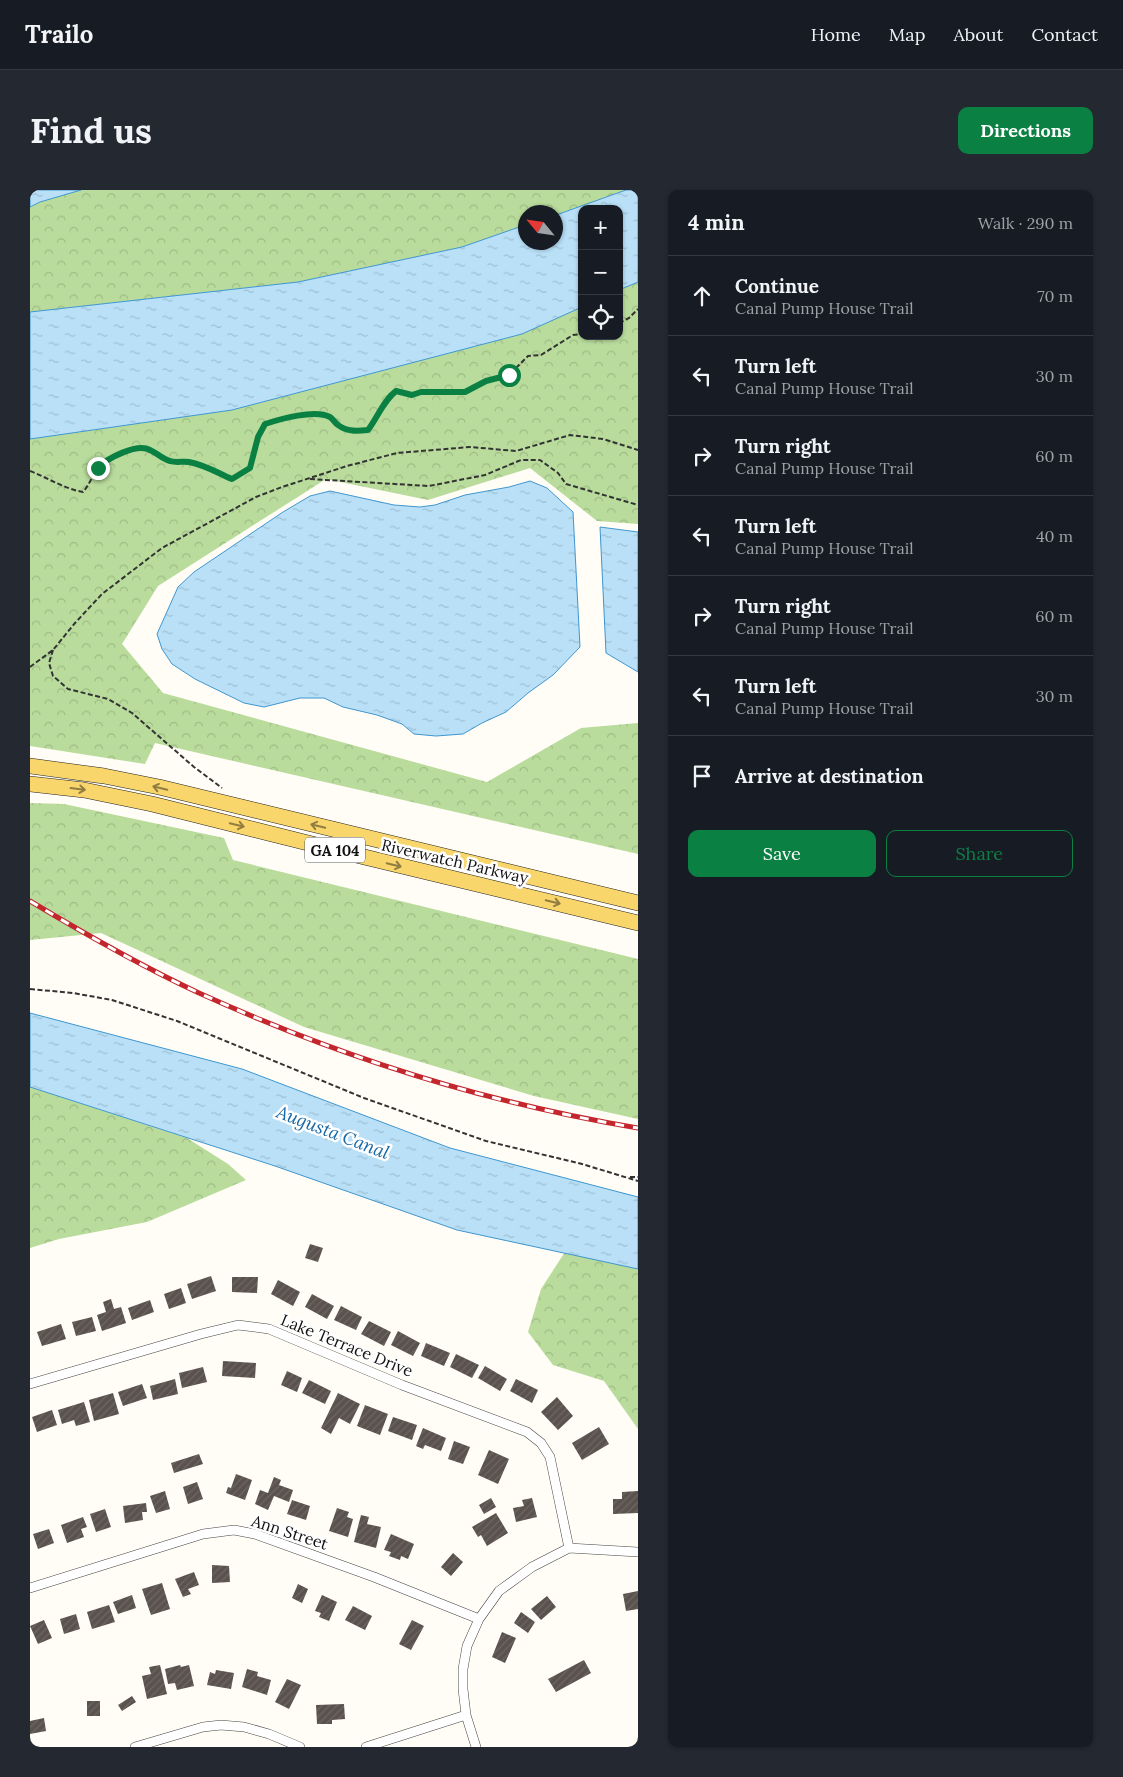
<!DOCTYPE html>
<meta charset="utf-8">
<style>
:root{--surface:#171b24;--page:#242831;--text:#f1f3f6;--muted:#9ea1a6;--line:#363941;--accent:#0b8043}
body{margin:0;font-family:Lora,serif;background:var(--page);color:var(--text)}
.controls{position:absolute;right:15px;top:15px;display:grid;overflow:hidden;border-radius:10px;box-shadow:0 1px 4px #0004}
.controls button{width:45px;height:45px;display:grid;place-items:center;padding:0;border:0;border-bottom:1px solid var(--line);background:var(--surface);color:var(--text);font:25px sans-serif}
.compass{position:absolute;left:488px;top:15px;width:45px;height:45px;border-radius:50%;background:var(--surface);box-shadow:0 1px 4px #0004;rotate:299deg}
.stop{position:absolute;width:15px;height:15px;margin:-11px;border:4px solid #0b8043;border-radius:50%;background:#fff}
.stop.end{background:#0b8043;border-color:#fff;box-shadow:0 1px 5px #0008}
.list{margin:0;padding:0;list-style:none}
h2{display:flex;justify-content:space-between;align-items:center;height:65px;margin:0;padding:0 20px;font-size:21px}
h2 small{font-size:16px;font-weight:400;color:var(--muted)}
.list li{display:grid;grid-template-columns:32px 1fr auto;gap:15px;align-items:center;box-sizing:border-box;height:80px;padding:0 20px;border-top:1px solid var(--line)}
.list b{display:block;font-size:19px;white-space:nowrap}
.list p{margin:0;font-size:16px;white-space:nowrap;color:var(--muted)}
.list em{font-size:16px;font-style:normal;color:var(--muted)}
.actions{display:flex;gap:10px;padding:15px 20px}
.actions a{flex:1;padding:11px 0;border:1px solid var(--accent);border-radius:10px;text-align:center;font-size:18px;color:var(--accent)}
.actions .main{background:var(--accent);color:#fff}
.icon{flex:none;width:28px;height:28px;fill:none;stroke:currentColor;stroke-width:2;stroke-linecap:round;stroke-linejoin:round}
.map{position:relative;flex:none;width:608px;height:1557px;overflow:hidden;border-radius:10px}
header{display:flex;align-items:center;gap:30px;box-sizing:border-box;height:70px;padding:0 25px;background:var(--surface);border-bottom:1px solid var(--line)}
header strong{font-size:24px}
nav{display:flex;gap:28px;margin-inline-start:auto;font-size:18px}
.intro{display:flex;align-items:center;justify-content:space-between;box-sizing:border-box;height:120px;padding:0 30px}
h1{margin:0;font-size:35px}
.button{padding:12px 22px;border-radius:10px;background:var(--accent);color:#fff;font-size:18px;font-weight:700}
main{display:flex;gap:30px;padding:0 30px}
aside{flex:1;background:var(--surface);border-radius:10px;box-shadow:0 1px 4px #0004}
.map>svg:first-child{display:block}
.forest{fill:url(#forest-crowns)}
.water{fill:url(#water-ripples);stroke:#3f96cf}
.building{fill:url(#building-hatch)}
.lines{fill:none;stroke-linecap:round;stroke-linejoin:round}
.street-casing{stroke:#444;stroke-width:10}
.primary-casing{stroke:#222;stroke-width:16}
.path{stroke:#333;stroke-width:2;stroke-dasharray:5 2.5;stroke-linecap:butt}
.street{stroke:#fff;stroke-width:9}
.primary{stroke:#f9d66b;stroke-width:15}
.rail-casing{stroke:#c4262e;stroke-width:5}
.rail{stroke:#fff;stroke-width:3;stroke-dasharray:9;stroke-linecap:butt}
.oneway{stroke:#917d42}
.route{stroke:#0b8043;stroke-width:6}
.labels{text-anchor:middle;dominant-baseline:central;stroke-width:5;stroke-linejoin:round;paint-order:stroke}
.shield{fill:#fff;stroke:#585858;stroke-width:1}
.shield-label{font-size:15px;font-weight:bold;fill:#111}
.street-label{font-size:16px;fill:#111;stroke:#fff}
.water-label{font-size:18px;font-style:italic;fill:#1768a6;stroke:#fff}
</style>
<header>
<strong>Trailo</strong>
<nav><a>Home</a><a>Map</a><a>About</a><a>Contact</a></nav>
</header>
<div class="intro"><h1>Find us</h1><a class="button">Directions</a></div>
<main>
<div class="map">
<svg width="608" height="1557" viewBox="0 0 608 1557">
<defs>
<pattern id="forest-crowns" width="20" height="18" patternUnits="userSpaceOnUse" patternTransform="scale(1.25)"><rect width="20" height="18" fill="#b9dc9c"/><path d="M2 6a3 3 0 1 1 6 0M12 15a3 3 0 1 1 6 0" fill="none" stroke="#9ebc85"/></pattern>
<pattern id="water-ripples" width="26" height="14" patternUnits="userSpaceOnUse" patternTransform="scale(1.25)"><rect width="26" height="14" fill="#b9e0f7"/><path d="M2 4q2-2 4 0t4 0M15 11q2-2 4 0t4 0" fill="none" stroke="#9ebfd3"/></pattern>
<pattern id="building-hatch" width="6" height="6" patternUnits="userSpaceOnUse" patternTransform="scale(1.25)"><rect width="6" height="6" fill="#5a524d"/><path d="M-1 1l2-2M0 6l6-6M5 7l2-2" fill="none" stroke="#6d6662"/></pattern>
</defs>
<rect width="100%" height="100%" fill="#fffdf5"/>
<path class="forest" d="M51 0H596L526 25V22H496L495 35 432 57 268 92 0 122V17L10 12Z
M608 92V334L567 331 500 278 398 310 296 289 128 396 92 454 133 503 457 592 551 538 608 533V664L125 553 115 574 0 556V249L202 220 492 144 552 117V146H589V100Z
M0 613 34 614 194 648 203 670 608 769V929L504 906 274 837 71 743 0 750Z
M0 897 157 948 198 974 216 990 117 1032 29 1049 0 1058Z
M535 1062 608 1079V1239L574 1191 523 1175 498 1142 511 1099Z"/>
<path class="water" d="M0 0H51L10 12 0 17Z
M596 0H608V92L589 100V19H552V117L492 144 202 220 0 249V122L268 92 432 57 495 35 496 52H526V25Z
M500 291 517 298 543 322 550 457 523 485 498 503 476 522 452 533 433 544 406 546 384 544 372 534 347 525 313 517 294 508H270L234 517 214 513 165 489 142 474 132 459 127 444 148 397 164 382 253 322 280 306 300 301 364 315 390 317 405 315 435 305 479 297Z
M570 337 608 342V482L576 463Z
M0 823 212 879 420 958 608 1007V1079L427 1040 245 976 0 897Z"/>
<path class="building" d="M280 1054 293 1058 288 1072 275 1068Z
M181 1086 186 1101 162 1109 157 1094Z
M202 1087H228L227 1103 202 1102Z
M248 1090 270 1102 263 1116 241 1104Z
M151 1098 156 1113 139 1119 134 1104Z
M282 1104 304 1116 297 1129 275 1117Z
M81 1109 84 1119 91 1117 96 1133 72 1141 67 1125 76 1122 73 1112Z
M120 1110 124 1122 102 1130 98 1118Z
M311 1116 332 1127 326 1140 304 1130Z
M62 1127 66 1141 46 1146 42 1132Z
M339 1131 361 1142 354 1156 331 1144Z
M31 1134 36 1149 12 1156 7 1142Z
M368 1141 390 1153 383 1166 361 1155Z
M396 1153 420 1163 414 1176 391 1166Z
M426 1164 449 1175 442 1188 420 1177Z
M193 1171 226 1173 225 1188 192 1186Z
M455 1176 477 1189 470 1201 448 1188Z
M173 1177 177 1192 152 1198 149 1183Z
M257 1181 272 1188 267 1202 251 1195Z
M145 1189 148 1204 123 1210 120 1196Z
M486 1189 508 1200 502 1213 480 1201Z
M279 1190 301 1201 295 1214 272 1203Z
M112 1194 117 1208 93 1216 88 1202Z
M83 1203 89 1224 64 1231 59 1210Z
M308 1203 330 1214 320 1234 309 1228 301 1244 291 1238Z
M527 1207 543 1226 528 1240 511 1222Z
M54 1212 60 1232 46 1236 44 1230 32 1234 28 1220Z
M335 1215 358 1224 350 1245 327 1236Z
M22 1220 27 1235 7 1242 2 1227Z
M363 1227 387 1235 382 1250 358 1241Z
M569 1237 579 1254 552 1270 542 1253Z
M393 1238 416 1248 411 1261 395 1255 393 1259 386 1256Z
M424 1251 440 1257 433 1274 418 1269Z
M459 1260 479 1269 468 1294 448 1285Z
M169 1264 173 1274 144 1283 141 1273Z
M206 1284 222 1290 215 1310 196 1303 198 1297 201 1298Z
M244 1287 251 1290 249 1295 263 1300 259 1312 244 1306 238 1320 225 1314 230 1300 238 1303Z
M167 1292 173 1309 158 1314 153 1297Z
M135 1301 140 1319 126 1323 120 1306Z
M608 1301V1323L583 1324V1309H592V1302Z
M461 1308 466 1317 454 1324 449 1315Z
M502 1308 507 1327 486 1332 483 1318 494 1316 492 1310Z
M262 1310 280 1316 276 1330 257 1324Z
M116 1313 117 1322H112L113 1330 95 1333 93 1316Z
M307 1318 319 1322 317 1327 323 1329 318 1347 299 1341Z
M75 1319 81 1337 66 1342 60 1324Z
M466 1323 478 1343 457 1356 451 1345 448 1347 442 1337Z
M331 1325 339 1327 337 1334 351 1337 346 1358 324 1352Z
M53 1327 57 1337 51 1339 54 1347 37 1353 31 1335Z
M19 1339 24 1353 8 1359 3 1344Z
M361 1344 384 1354 378 1369 371 1366 370 1370 359 1366 361 1362 354 1360Z
M423 1363 433 1372 421 1386 411 1377Z
M182 1375 199 1376 200 1392 182 1393Z
M164 1382 169 1395 158 1399 161 1404 153 1407 145 1389Z
M132 1393 140 1419 121 1425 112 1399Z
M268 1394 278 1399 272 1413 262 1408Z
M608 1401V1419L596 1421 593 1404Z
M102 1405 106 1418 88 1424 83 1412Z
M292 1405 307 1412 299 1431 289 1427 291 1423 285 1421Z
M517 1406 526 1417 511 1430 501 1419Z
M79 1415 85 1432 62 1439 57 1422Z
M323 1416 342 1426 335 1440 315 1430Z
M491 1422 505 1432 498 1443 484 1433Z
M46 1424 50 1439 34 1444 30 1429Z
M14 1430 22 1448 8 1454 0 1436Z
M382 1430 394 1436 381 1460 369 1454Z
M472 1442 486 1448 475 1473 462 1467Z
M554 1470 561 1483 526 1502 518 1489Z
M130 1475 137 1504 117 1509 112 1486 121 1484 119 1477Z
M150 1475 151 1477 159 1475 164 1496 147 1500 145 1493 138 1494 135 1479Z
M217 1479 228 1482 227 1486 241 1490 237 1505 212 1497Z
M186 1480 204 1483 201 1499 177 1495 180 1482 185 1484Z
M257 1489 271 1495 259 1519 245 1512Z
M102 1506 106 1512 92 1521 88 1515Z
M57 1511H70V1526H57Z
M314 1514 315 1529 302 1530V1534H287L286 1515Z
M14 1528 16 1541 0 1544V1531Z"/>
<g class="lines">
<defs>
<path id="street" d="M0 1194 171 1144 208 1135 239 1139 372 1195 497 1242 511 1253 520 1267 539 1358
M0 1398 173 1344 204 1340 225 1344 344 1387 449 1429
M105 1557 173 1537 191 1535 214 1537 239 1544 270 1557
M336 1557 436 1525
M446 1557 436 1525 433 1499V1479L437 1456 449 1429 469 1401 502 1377 539 1358 608 1362"/>
<path id="primary" d="M0 576 74 586 129 597 608 713
M0 594 54 600 122 614 322 664 608 733"/>
</defs>
<use href="#street" class="street-casing"/>
<use href="#primary" class="primary-casing"/>
<path class="path" d="M589 133 599 128 608 119
M0 281C18 288 35 299 53 302 61 293 64 280 73 273 82 265 109 255 120 259 127 263 132 269 140 271 149 274 160 271 171 274 181 278 192 284 202 289L221 278 228 247 235 234C250 229 285 219 300 227 303 229 305 233 308 235 317 242 328 241 338 240 348 227 353 211 366 201L382 205 391 202H435L456 191 479 185 498 166 511 165 543 145 552 144
M280 289 399 296 455 285 491 270H510L528 283 536 294 608 315
M23 460 19 473 23 486 38 499 78 509 102 523 164 577 192 598
M0 477 23 460 45 433 72 404 132 358 226 307 252 297 317 276 367 263 440 257 486 261 540 245 573 249 608 260
M0 799 43 803 82 810 147 831 334 908 456 951 552 974 608 991
M600 987H608"/>
<use href="#street" class="street"/>
<use href="#primary" class="primary"/>
<defs>
<path id="rail" d="M0 711C55 744 111 776 169 803 310 867 456 913 608 938"/>
</defs>
<use href="#rail" class="rail-casing"/>
<use href="#rail" class="rail"/>
</g>
<defs><path id="oneway-shaft" d="M-6 0H5M1.5-3L5.5 0L1.5 3" fill="none" stroke-width="1.6" stroke-linecap="round" stroke-linejoin="round" transform="scale(1.25)"/></defs>
<g class="oneway">
<use href="#oneway-shaft" transform="translate(130 598) rotate(-167)"/>
<use href="#oneway-shaft" transform="translate(48 599) rotate(7)"/>
<use href="#oneway-shaft" transform="translate(207 635) rotate(14)"/>
<use href="#oneway-shaft" transform="translate(288 636) rotate(-166)"/>
<use href="#oneway-shaft" transform="translate(364 675) rotate(13)"/>
<use href="#oneway-shaft" transform="translate(523 712) rotate(13)"/>
</g>
<g class="lines">
<path class="route" d="M68 278C77 268 107 253 120 260 127 263 132 269 140 271 146 273 153 271 159 272 175 275 188 283 202 289L220 278 228 247 235 234C250 229 285 219 300 227 303 229 305 233 308 235 317 242 328 241 338 240 348 227 353 211 366 201L382 205 391 202H435L456 191 479 185"/>
</g>
<g class="labels">
<rect class="shield" x="275" y="647.5" width="60" height="25" rx="4"/>
<g class="shield-label">
<text x="305" y="660">GA 104</text>
</g>
<g class="street-label">
<text transform="translate(425 671) rotate(13)">Riverwatch Parkway</text>
<text transform="translate(317 1155) rotate(22)">Lake Terrace Drive</text>
<text transform="translate(260 1342) rotate(18)">Ann Street</text>
</g>
<g class="water-label">
<text transform="translate(303 942) rotate(21)">Augusta Canal</text>
</g>
</g>
</svg>
<div class="controls">
<button>+</button>
<button>−</button>
<button><svg class="icon" aria-label="locate" viewBox="0 0 24 24"><circle cx="12" cy="12" r="6"/><path d="M12 2v4M12 18v4M2 12h4M18 12h4"/></svg></button>
</div>
<svg class="compass" viewBox="-18 -18 36 36"><path d="M0-13l5 13h-10z" fill="#e53935"/><path d="M0 13l5-13h-10z" fill="#9ea1a6"/></svg>
<div class="stop" style="left:479px;top:185px"></div>
<div class="stop end" style="left:68px;top:278px"></div>
</div>
<aside>
<h2>4 min<small>Walk · 290 m</small></h2>
<ul class="list">
<li><svg class="icon" aria-label="ahead" viewBox="0 0 24 24"><path d="M12 20V5M6 11l6-6 6 6"/></svg><div><b>Continue</b><p>Canal Pump House Trail</p></div><em>70 m</em></li>
<li><svg class="icon" aria-label="left" viewBox="0 0 24 24"><path d="M17 20v-9H6M10 6l-5 5 5 5"/></svg><div><b>Turn left</b><p>Canal Pump House Trail</p></div><em>30 m</em></li>
<li><svg class="icon" aria-label="right" viewBox="0 0 24 24"><path d="M7 20v-9h11M14 6l5 5-5 5"/></svg><div><b>Turn right</b><p>Canal Pump House Trail</p></div><em>60 m</em></li>
<li><svg class="icon" aria-label="left" viewBox="0 0 24 24"><path d="M17 20v-9H6M10 6l-5 5 5 5"/></svg><div><b>Turn left</b><p>Canal Pump House Trail</p></div><em>40 m</em></li>
<li><svg class="icon" aria-label="right" viewBox="0 0 24 24"><path d="M7 20v-9h11M14 6l5 5-5 5"/></svg><div><b>Turn right</b><p>Canal Pump House Trail</p></div><em>60 m</em></li>
<li><svg class="icon" aria-label="left" viewBox="0 0 24 24"><path d="M17 20v-9H6M10 6l-5 5 5 5"/></svg><div><b>Turn left</b><p>Canal Pump House Trail</p></div><em>30 m</em></li>
<li><svg class="icon" aria-label="arrive" viewBox="0 0 24 24"><path d="M6 21V4h12l-3 4 3 4H6"/></svg><div><b>Arrive at destination</b></div></li>
</ul>
<div class="actions"><a class="main">Save</a><a>Share</a></div>
</aside>
</main>
